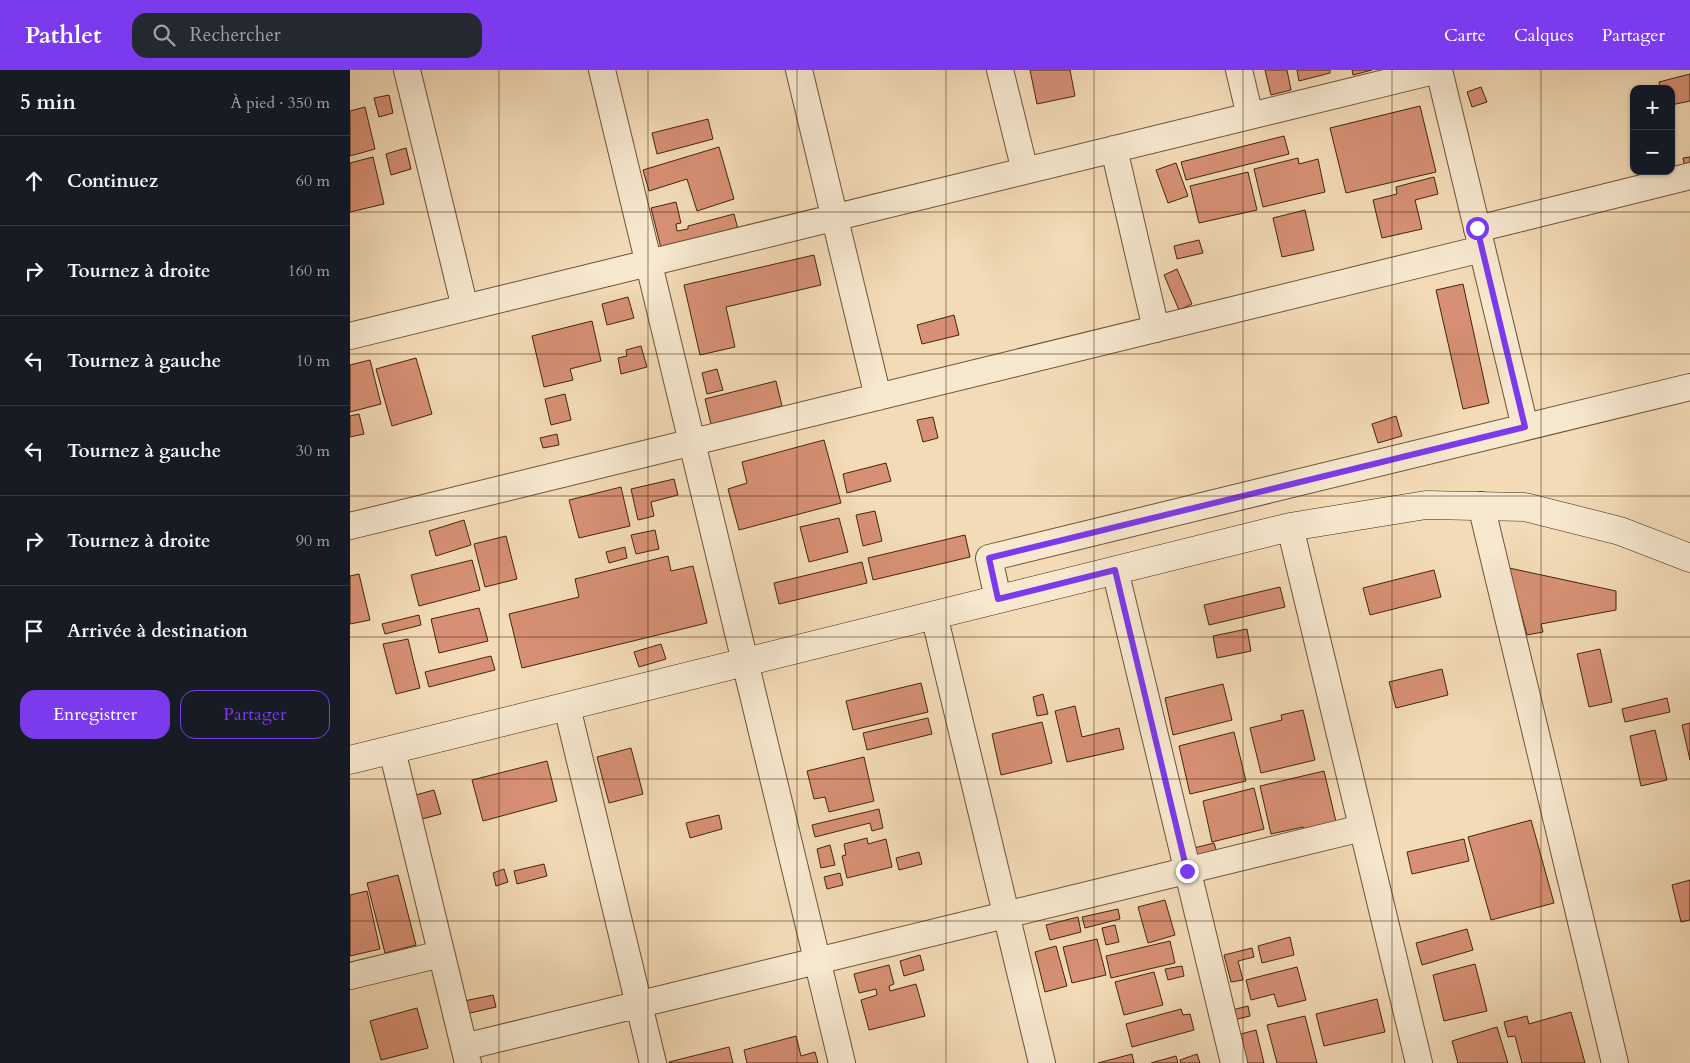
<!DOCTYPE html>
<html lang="fr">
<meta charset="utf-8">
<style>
:root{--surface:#171b24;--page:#242831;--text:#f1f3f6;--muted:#9ea1a6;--line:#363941;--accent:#7c3aed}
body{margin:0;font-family:Cardo,serif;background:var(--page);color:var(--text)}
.controls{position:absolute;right:15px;top:15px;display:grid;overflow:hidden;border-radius:10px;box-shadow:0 1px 4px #0004}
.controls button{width:45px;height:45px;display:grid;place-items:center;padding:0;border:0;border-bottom:1px solid var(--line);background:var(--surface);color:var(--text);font:25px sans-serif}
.stop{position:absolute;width:15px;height:15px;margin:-11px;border:4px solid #7c3aed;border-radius:50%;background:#fff}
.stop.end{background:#7c3aed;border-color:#fff;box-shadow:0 1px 5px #0008}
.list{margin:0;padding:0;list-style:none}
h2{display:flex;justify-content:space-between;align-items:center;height:65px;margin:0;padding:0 20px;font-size:21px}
h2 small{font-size:16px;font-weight:400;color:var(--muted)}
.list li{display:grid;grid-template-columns:32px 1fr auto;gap:15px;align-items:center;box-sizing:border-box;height:90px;padding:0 20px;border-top:1px solid var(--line)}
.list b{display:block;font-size:19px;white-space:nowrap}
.list em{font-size:16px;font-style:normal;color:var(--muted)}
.actions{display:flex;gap:10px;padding:15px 20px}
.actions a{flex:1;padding:11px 0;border:1px solid var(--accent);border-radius:15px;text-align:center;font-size:18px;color:var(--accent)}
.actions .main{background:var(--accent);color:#fff}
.icon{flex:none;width:28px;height:28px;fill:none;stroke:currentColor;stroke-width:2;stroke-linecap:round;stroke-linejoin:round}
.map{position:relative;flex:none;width:1340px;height:993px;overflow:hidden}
header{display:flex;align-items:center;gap:30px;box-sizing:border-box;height:70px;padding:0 25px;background:var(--accent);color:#fff}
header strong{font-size:24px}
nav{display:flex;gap:28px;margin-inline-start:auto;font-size:18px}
.search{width:350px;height:45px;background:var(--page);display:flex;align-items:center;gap:12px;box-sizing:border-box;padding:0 18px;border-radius:15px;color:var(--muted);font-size:19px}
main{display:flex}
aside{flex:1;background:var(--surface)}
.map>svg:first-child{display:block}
.building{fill:#d79075;stroke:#422608}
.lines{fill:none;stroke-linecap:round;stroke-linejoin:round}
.minor-casing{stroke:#6e5334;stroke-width:28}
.secondary-casing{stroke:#422608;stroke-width:29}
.minor{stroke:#f7e8d0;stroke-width:26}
.secondary{stroke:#f7e8d0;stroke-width:28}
.route{stroke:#7c3aed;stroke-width:6}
.grid{fill:none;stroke:#422608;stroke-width:1;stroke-opacity:0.55}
</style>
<header>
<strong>Pathlet</strong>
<div class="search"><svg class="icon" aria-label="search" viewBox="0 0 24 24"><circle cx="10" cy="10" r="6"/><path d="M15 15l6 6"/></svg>Rechercher</div>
<nav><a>Carte</a><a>Calques</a><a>Partager</a></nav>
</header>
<main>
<aside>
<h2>5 min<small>À pied · 350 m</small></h2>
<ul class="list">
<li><svg class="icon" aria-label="ahead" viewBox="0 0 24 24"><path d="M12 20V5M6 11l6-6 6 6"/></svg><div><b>Continuez</b></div><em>60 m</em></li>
<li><svg class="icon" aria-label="right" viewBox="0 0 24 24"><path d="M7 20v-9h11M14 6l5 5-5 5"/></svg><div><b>Tournez à droite</b></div><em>160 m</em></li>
<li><svg class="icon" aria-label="left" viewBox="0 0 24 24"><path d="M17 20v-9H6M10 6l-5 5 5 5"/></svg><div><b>Tournez à gauche</b></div><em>10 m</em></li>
<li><svg class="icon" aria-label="left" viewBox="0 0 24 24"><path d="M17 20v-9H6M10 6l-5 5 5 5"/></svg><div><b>Tournez à gauche</b></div><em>30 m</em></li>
<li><svg class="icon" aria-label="right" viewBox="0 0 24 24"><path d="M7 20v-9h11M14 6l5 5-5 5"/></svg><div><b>Tournez à droite</b></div><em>90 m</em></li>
<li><svg class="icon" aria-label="arrive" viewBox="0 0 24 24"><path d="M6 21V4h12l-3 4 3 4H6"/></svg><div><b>Arrivée à destination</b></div></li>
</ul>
<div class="actions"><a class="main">Enregistrer</a><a>Partager</a></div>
</aside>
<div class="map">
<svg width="1340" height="993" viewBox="0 0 1340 993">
<rect width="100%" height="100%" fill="#f3dbb7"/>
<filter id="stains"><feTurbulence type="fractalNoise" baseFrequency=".004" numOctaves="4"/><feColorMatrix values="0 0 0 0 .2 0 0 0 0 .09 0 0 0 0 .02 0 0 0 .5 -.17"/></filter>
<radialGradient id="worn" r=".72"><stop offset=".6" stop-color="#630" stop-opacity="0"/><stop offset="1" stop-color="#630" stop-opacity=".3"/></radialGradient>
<path class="building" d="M680 0H720L725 26 687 34Z
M915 0H937L941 20 921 25Z
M947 0H980V3L949 11Z
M1002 0H1022L1003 5Z
M1340 4V31L1321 35V19H1310L1309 12Z
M1131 17 1137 32 1122 37 1117 22Z
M39 25 43 43 29 47 24 28Z
M1070 36 1086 102 996 123 980 58Z
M15 37 25 79 0 86V41Z
M358 49 363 69 307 84 302 63Z
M934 66 939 84 836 110 831 92Z
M369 77 384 129 347 141 337 109 299 121 293 100Z
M56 78 61 99 41 105 36 84Z
M23 87 34 134 0 142V93Z
M1340 87V101L1336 102 1333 88Z
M948 88 949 94 968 89 975 122 913 137 904 99Z
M826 93 838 126 818 133 806 100Z
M898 102 907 140 849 153 840 116Z
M1084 107 1088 124 1065 130 1072 159 1032 168 1023 130 1047 124 1046 117Z
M326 132 331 153 326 154 327 161 338 159V156L384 144 389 163 312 182 301 138Z
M955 140 964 180 932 187 923 148Z
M849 170 853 183 827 189 824 176Z
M464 185 471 215 376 237 385 277 350 285 334 215Z
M827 199 842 234 829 240 814 205Z
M1113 214 1139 333 1113 339 1086 220Z
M278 227 284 248 257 255 252 234Z
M604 245 609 265 572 274 567 255Z
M242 251 251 291 220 299 223 310 194 317 182 266Z
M291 276 297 297 271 304 268 288 277 286 276 280Z
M66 288 82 344 42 356 26 299Z
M20 290 31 334 0 342V295Z
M367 299 373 320 357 324 352 303Z
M426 311 432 336 361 354 355 329Z
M215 324 221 350 201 355 195 329Z
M9 344 14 364 0 367V346Z
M1046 346 1052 366 1028 373 1022 354Z
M583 347 588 368 573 372 567 350Z
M207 364 209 375 193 378 190 368Z
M474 370 491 433 389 460 378 419 397 413 392 392Z
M536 393 541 411 497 423 493 404Z
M324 409 328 425 301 432 304 446 288 450 281 419Z
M271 417 280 456 229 468 219 430Z
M525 441 532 471 513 476 506 445Z
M489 448 498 482 459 492 450 457Z
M114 450 121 475 86 486 79 461Z
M305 460 309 479 286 484 281 465Z
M615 465 620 487 523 510 518 488Z
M156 466 167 509 135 517 124 474Z
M275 477 277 488 259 493 256 482Z
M318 486 321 501 343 496 357 553 172 598 159 544 229 527 225 509Z
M122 490 130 520 69 536 61 505Z
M512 492 517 513 429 534 424 513Z
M1159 498 1266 521V540L1191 554 1193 562 1177 565Z
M1084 500 1091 527 1020 545 1013 518Z
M9 504 20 550 0 554V506Z
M930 517 935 537 859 555 854 535Z
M129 538 138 571 89 583 81 549Z
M69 545 71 555 35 564 32 554Z
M897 559 901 581 867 588 863 566Z
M58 569 70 618 46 624 33 574Z
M311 574 316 589 289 597 284 582Z
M1250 579 1262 632 1239 637 1227 584Z
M141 586 145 600 79 617 75 602Z
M1092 599 1098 625 1046 638 1039 612Z
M571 613 578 642 503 660 496 631Z
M873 614 882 650 823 665 815 628Z
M693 624 698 644 687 646 683 627Z
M1317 628 1320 642 1275 652 1272 639Z
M725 636 732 667 769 658 774 679 717 692 705 641Z
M953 640 965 690 911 703 900 658 932 650 931 645Z
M578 648 582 664 517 680 513 663Z
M692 652 702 693 651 705 642 664Z
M1340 653V690L1332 655Z
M1305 660 1317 710 1291 716 1280 666Z
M884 662 896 711 840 724 829 676Z
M281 678 293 724 259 733 247 687Z
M514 687 524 731 479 742 475 727 464 729 457 701Z
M197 691 207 731 133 751 122 710Z
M974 701 987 756 955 763 953 757 921 764 910 716Z
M904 718 914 759 862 772 853 731Z
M84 720 91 744 68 750 62 726Z
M529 739 533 758 522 761 520 753 465 767 462 755Z
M369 745 372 759 340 768 336 753Z
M1181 750 1204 833 1141 850 1118 767Z
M517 768 518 774 536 769 542 797 497 808 492 786 496 785 494 774Z
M1114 769 1119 791 1062 804 1057 782Z
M864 773 867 783 847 788 844 778Z
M480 775 485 795 471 798 467 779Z
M569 782 572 794 549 800 546 788Z
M194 794 197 806 167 814 164 801Z
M154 799 158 812 146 816 143 803Z
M490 803 493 815 477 819 474 807Z
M48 805 66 875 35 883 17 813Z
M1340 810V850L1331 852 1322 815Z
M17 821 30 879 0 886V825Z
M815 830 825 865 798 873 788 837Z
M768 839 770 849 735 858 732 847Z
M728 847 731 862 700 870 696 855Z
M765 855 769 872 756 875 752 858Z
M1117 859 1123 880 1072 895 1066 873Z
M940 867 944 885 912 893 908 876Z
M747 869 756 905 722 913 713 877Z
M820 871 825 893 761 908 756 886Z
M706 876 717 916 695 922 685 882Z
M902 878 904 887 888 891 893 910 881 912 874 885Z
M570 885 574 900 554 906 550 891Z
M1125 894 1137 941 1094 951 1083 905Z
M539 895 544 914 539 916 540 921 566 914 575 946 519 960 511 930 527 925 526 919 509 923 504 904Z
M832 896 834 906 818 910 815 899Z
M947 897 956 930 928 937 924 924 901 930 896 910Z
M804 902 813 935 774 945 765 912Z
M143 925 146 937 116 944 114 931Z
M1027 929 1035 962 974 976 966 944Z
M898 936 900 946 884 950 882 940Z
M67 938 78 978 31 990 20 951Z
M831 939 833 945 840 944 844 960 782 977 776 954Z
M1221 942 1235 993H1172L1165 966 1158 967 1154 952 1177 946 1179 954Z
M955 946 967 993H927L917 955Z
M1147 957 1158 993H1108L1102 971Z
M906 960 914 993H894L887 965Z
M446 966 451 986 465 982 468 993H397L394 980Z
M379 977 383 993H319V992Z
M782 984 784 993H748Z
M847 984 850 993H831L830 990Z
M826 986 828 993H801Z"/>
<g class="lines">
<defs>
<path id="minor" d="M57 0 115 238
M252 0 492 993
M449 0 528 327
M650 0 675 101
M889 0 900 46
M1089 0 1175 357
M764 79 806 259
M1127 159 1340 106
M0 266 1088 0
M1131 435 1265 993
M0 456 1132 179
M940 457 1069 993
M765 500 884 993
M648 529 639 488 1340 317
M584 545 692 993
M217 637 303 993
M42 680 118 993
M0 906 91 884
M114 977 1012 758"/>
<path id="secondary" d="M0 690 940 457 1076 435 1175 437 1270 461 1340 488"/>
</defs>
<use href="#minor" class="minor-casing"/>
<use href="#secondary" class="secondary-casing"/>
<use href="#minor" class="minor"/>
<use href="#secondary" class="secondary"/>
</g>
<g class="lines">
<path class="route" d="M837 801 765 500 648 529 639 488 1175 357 1127 158"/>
</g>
<path class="grid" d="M149 0V993M298 0V993M447 0V993M596 0V993M744 0V993M893 0V993M1042 0V993M1191 0V993M0 142H1340M0 284H1340M0 426H1340M0 567H1340M0 709H1340M0 851H1340"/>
<rect width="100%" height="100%" filter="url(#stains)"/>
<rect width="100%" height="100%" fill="url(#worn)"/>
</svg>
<div class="controls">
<button>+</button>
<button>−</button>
</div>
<div class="stop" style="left:1127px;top:158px"></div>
<div class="stop end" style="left:837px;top:801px"></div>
</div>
</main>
